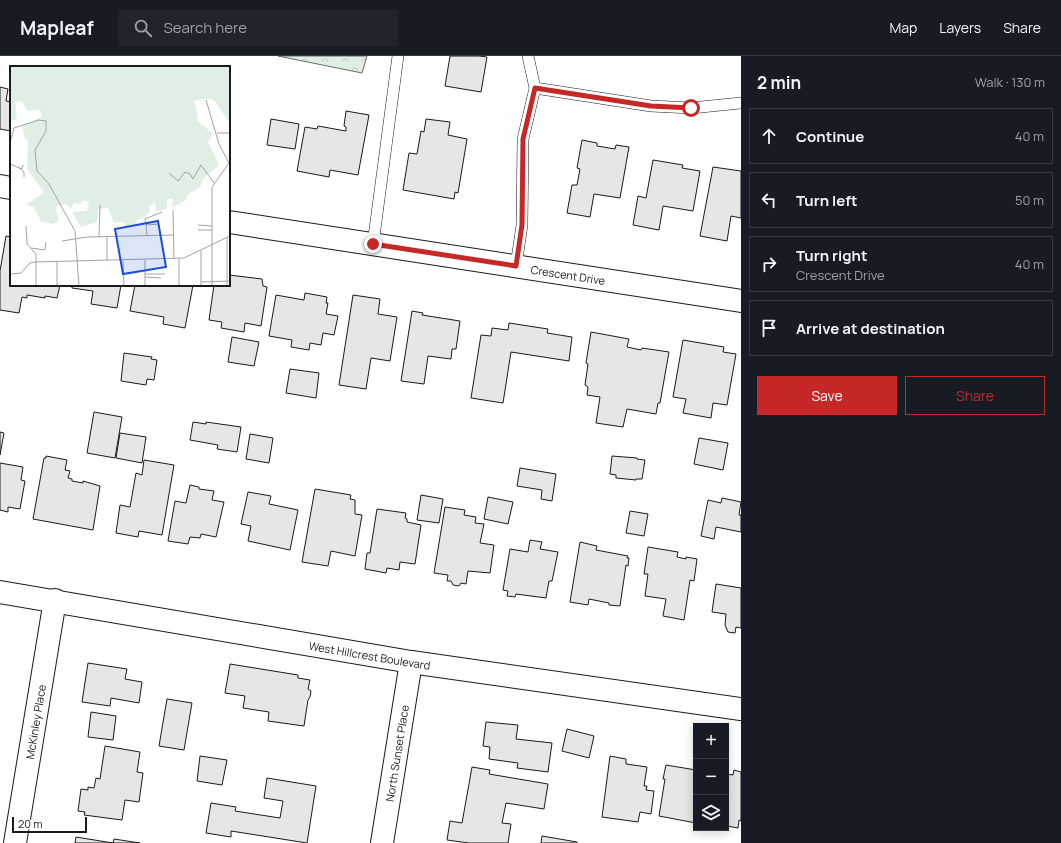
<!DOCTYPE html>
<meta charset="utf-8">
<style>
:root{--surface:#171b24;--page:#20242c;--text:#f1f3f6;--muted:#9ea1a6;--line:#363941;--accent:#c62828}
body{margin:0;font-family:Manrope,sans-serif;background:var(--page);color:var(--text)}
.controls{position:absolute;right:12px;bottom:12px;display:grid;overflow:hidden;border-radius:0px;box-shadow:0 2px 10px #0003}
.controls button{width:36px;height:36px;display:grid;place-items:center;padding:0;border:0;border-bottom:1px solid var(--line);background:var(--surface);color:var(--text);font:20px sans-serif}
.scale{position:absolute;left:12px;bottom:10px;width:75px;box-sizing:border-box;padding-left:4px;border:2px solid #1a1a1a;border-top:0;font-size:11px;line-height:14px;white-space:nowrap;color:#1a1a1a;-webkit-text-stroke:3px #fff;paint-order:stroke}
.stop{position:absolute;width:12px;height:12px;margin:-9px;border:3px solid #c62828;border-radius:50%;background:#fff}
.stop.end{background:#c62828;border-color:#fff;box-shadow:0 1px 4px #0008}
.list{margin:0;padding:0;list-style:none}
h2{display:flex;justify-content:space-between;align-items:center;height:52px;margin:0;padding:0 16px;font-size:17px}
h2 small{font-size:13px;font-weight:400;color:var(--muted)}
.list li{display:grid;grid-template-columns:26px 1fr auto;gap:12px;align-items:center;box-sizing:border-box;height:56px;margin:0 8px 8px;padding:0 8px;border:1px solid var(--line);border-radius:0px}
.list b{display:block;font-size:15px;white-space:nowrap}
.list p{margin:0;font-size:13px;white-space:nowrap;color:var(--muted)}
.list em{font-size:13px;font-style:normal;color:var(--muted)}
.actions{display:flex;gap:8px;padding:12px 16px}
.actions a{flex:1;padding:9px 0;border:1px solid var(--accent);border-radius:0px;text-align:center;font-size:14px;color:var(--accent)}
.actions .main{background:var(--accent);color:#fff}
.icon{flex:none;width:22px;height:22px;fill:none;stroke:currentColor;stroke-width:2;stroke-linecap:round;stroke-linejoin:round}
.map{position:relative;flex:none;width:741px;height:787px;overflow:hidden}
header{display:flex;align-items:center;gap:24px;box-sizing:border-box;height:56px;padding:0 20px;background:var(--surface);border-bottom:1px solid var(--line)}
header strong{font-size:19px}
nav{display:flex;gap:22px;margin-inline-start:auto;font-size:14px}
.search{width:280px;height:36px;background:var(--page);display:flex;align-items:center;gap:10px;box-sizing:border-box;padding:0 14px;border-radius:0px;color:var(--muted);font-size:15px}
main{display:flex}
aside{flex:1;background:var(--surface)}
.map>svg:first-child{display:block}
.forest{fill:url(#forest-crowns);stroke:#6a6a6a}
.building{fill:#e6e6e6;stroke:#1a1a1a}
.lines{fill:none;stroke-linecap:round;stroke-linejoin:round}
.service-casing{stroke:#1a1a1a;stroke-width:12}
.minor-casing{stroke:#1a1a1a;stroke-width:24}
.tertiary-casing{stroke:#1a1a1a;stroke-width:24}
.service{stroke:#fff;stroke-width:11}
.minor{stroke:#fff;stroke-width:22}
.tertiary{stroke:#fff;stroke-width:22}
.route{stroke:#c62828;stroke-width:5}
.labels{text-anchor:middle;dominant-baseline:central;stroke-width:3;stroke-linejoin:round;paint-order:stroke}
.street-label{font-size:11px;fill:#1a1a1a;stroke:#fff}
.inset-road{fill:none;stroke:#a3a3a3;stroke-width:1}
.view{fill:#1d4ed8;fill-opacity:0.15;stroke:#1d4ed8;stroke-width:2}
.inset-edge{fill:none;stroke:#1a1a1a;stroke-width:2}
</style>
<header>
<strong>Mapleaf</strong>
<div class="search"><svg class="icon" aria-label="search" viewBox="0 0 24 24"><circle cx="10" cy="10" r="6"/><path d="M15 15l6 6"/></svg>Search here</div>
<nav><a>Map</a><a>Layers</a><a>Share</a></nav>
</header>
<main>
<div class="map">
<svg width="741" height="787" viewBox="0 0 741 787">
<defs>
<pattern id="forest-crowns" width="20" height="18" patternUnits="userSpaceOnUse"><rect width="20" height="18" fill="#e0efe3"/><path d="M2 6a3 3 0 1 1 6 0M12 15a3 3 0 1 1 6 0" fill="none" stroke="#c0ccc2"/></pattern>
</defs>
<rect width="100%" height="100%" fill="#fff"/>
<path class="forest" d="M278 0H367L362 17Z"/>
<path class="building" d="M450 0H479L487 1 481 36 445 30Z
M0 31 8 33 6 45 11 46V75L0 73Z
M346 55 369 59 358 119 330 114 329 121 297 115 305 71 317 73 318 70 346 75V71L344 70Z
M271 63 299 68 295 93 267 89Z
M426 63 450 66 448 79 467 83 458 137 455 136 454 143 403 134 409 97 417 98 421 75 424 76Z
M582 84 597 87V90L615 93 616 89 629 91 620 142 594 138 590 161 567 157 572 129H577L580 113 577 112Z
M653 104 683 109 682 112 700 115 693 155 663 150 659 174 633 169 638 140 646 142Z
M713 111 741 115V162L731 160 727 185 700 180Z
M6 180 11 181V229H60L57 242 45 240V242L27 239V242L22 241 19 257 0 254V215Z
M229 219 262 223 263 230 267 231 261 270 245 267 244 276 221 272 222 266 209 264 214 229H229Z
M72 229H121L117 252 91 248 93 235 72 232Z
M135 229H193L185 272 163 268 164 261 130 255Z
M305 237 327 241 326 247H328L326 258 338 260 334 279 323 277 321 289 310 287 309 294 291 291 292 284 269 280 276 239 304 244Z
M353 239 380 243 378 258 397 261 390 305 371 302 366 333 339 329Z
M412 255 423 257 422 259 460 265 456 293H452L451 303 428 300 424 328 401 325Z
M509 267 548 273 547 277 572 281 569 305 511 296 503 347 471 342 481 279 491 280 492 272 508 274Z
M591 276 629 283 627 291 641 294 642 292 669 296 660 347H658L656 358 627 353 623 371 596 367 600 341 587 339 588 332 587 330 585 329 588 308 586 307Z
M232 281 259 286 254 310 228 306Z
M683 284 724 291 723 296 736 298 727 349 713 347 711 362 683 357 686 343 673 341Z
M124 297 152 301 151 303 157 304 154 324 147 323 146 329 121 325Z
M290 313 319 317 316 342 286 337Z
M94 356 122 361 115 402 87 397Z
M193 366 206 368V366L241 371 237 396 217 393 218 389 190 384Z
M0 376 4 377 0 399Z
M120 377 146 381 142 407 116 402Z
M250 378 273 382 269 407 246 403Z
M699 382 728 387 723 414 694 408Z
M46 400 67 404 65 414 70 415 68 422 72 423V425L83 427V425L100 430 93 474 33 463 44 402H46Z
M612 400 637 402V403L645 404 642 423H636V424L616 422V419L610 418Z
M144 404 174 409 162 479 139 475 138 481 116 477 120 449 130 451 136 417 142 419Z
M0 407 23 411 21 424 25 425 20 453 8 451V456L0 454Z
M520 412 556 418 552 445 541 443 542 434 517 430Z
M190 429 199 431V433L214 435 212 444 224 446 216 481 201 478 200 482 190 481 188 488 168 485 175 445 186 447Z
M315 433 351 439 350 443 355 444V458L362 459 355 500 331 495 328 510 302 506Z
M248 436 271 440 269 448 298 454 290 494 248 485 251 470 241 468Z
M421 439 443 443 439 467 417 464Z
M488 441 513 446 508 468 484 463Z
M722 442 741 446 739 459H741V476L716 471 714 483 701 480 708 444 721 447Z
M445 451 465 454 464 459 476 461 475 467 484 468 480 487 494 489 490 517 468 515 466 528 461 527 459 530 453 529 451 525H447L448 519 434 517Z
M377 453 406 457 405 462 407 463V466L421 469 415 508 400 506 399 514 387 512 386 517 365 513 367 497H370Z
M630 455 648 458 644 480 626 477Z
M530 484 542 486 540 493 558 496 552 525H549L546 542 516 538 515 541 507 540 508 535 503 534 510 493 528 496Z
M580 486 597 490 596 494 628 500 627 502H629L628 510 626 509 620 550 609 549V547L589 543 588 549 570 546Z
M648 491 678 496 677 501 686 503V501L697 503 694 525 690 524 684 564 663 560 666 543 645 540 648 518H644Z
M716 528 741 532V572L736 571 735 577 728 576 725 569 726 558 712 556Z
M88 607 127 613 125 623 142 626 139 647 111 642 110 650 82 646Z
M230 608 298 619V622L310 624 308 633 311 635 310 641 308 644 304 670 268 665 269 656 243 652 245 640 225 637Z
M167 643 192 647 184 694 159 690Z
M91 656 116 660 113 684 88 681Z
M486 666 518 669 516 683 552 687 548 716 517 712 518 707 489 703 490 691 483 690Z
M567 673 594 680 589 702 562 695Z
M105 690 140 696 137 716 143 717 139 746 125 744 122 764 84 759 85 756 78 755 81 733 88 734V731L94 732 96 722 100 723Z
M200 700 227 704 222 729 197 725Z
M610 700 626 703V708L647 711 644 730H647L646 734 654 735 651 758 640 756 638 766 602 761Z
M666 709 696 714V767L659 760 665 723H663Z
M472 711 490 714 489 718 548 728 544 753 506 747 502 767 511 768 508 787H469L447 784 450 765 462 767Z
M734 714 741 716V765L739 764 738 772 727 770V774L718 773 726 772V718L733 719Z
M267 722 316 730 307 787 231 775V781L206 777 211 747 236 751 235 755 280 762 283 745 264 742Z
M542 780 577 786V787H541Z
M76 781 113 787H75Z
M114 783 140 787H113Z"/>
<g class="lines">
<defs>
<path id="service" d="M528 0 535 32
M373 188 398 0
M516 210 522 169 523 83 535 32 651 50 691 52 741 47"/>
<g id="minor">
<path d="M0 130 11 132"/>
<path id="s1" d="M229 166 741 245"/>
<path id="s2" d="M15 787 55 544"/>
<path id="s3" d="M382 787 411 606"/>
</g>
<g id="tertiary">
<path id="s4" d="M0 536 411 606 741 653"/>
</g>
</defs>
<use href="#service" class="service-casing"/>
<use href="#minor" class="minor-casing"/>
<use href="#tertiary" class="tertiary-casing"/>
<use href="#service" class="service"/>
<use href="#minor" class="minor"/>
<use href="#tertiary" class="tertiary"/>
</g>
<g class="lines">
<path class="route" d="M373 188 516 210 522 169 523 83 535 32 651 50 691 52"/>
</g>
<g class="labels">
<g class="street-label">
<text stroke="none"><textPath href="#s1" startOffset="343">Crescent Drive</textPath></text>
<text stroke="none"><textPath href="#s4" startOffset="375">West Hillcrest Boulevard</textPath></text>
<text stroke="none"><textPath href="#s2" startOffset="123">McKinley Place</textPath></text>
<text stroke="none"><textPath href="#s3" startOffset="91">North Sunset Place</textPath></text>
</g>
</g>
<g transform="translate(10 10)">
<rect width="220" height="220" fill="#fff"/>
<path d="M0 0H220V57L201 30 183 35 186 40 188 55 203 68 198 76 209 99 193 113 190 121 177 129 176 134 162 142 163 133H157V143L147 145 144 136 139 142 140 146 133 152 127 153 126 160H116L112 156 104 157 98 142 88 143 87 156 71 161 62 146 77 145 79 135H72L71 138 64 137 61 143 56 138 45 141 49 155 43 158 31 156 24 141 16 139 34 126 17 103 18 74 15 73 12 59 32 51 30 44 18 45 12 36 5 35 7 53 0 55Z" fill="#e0efe3"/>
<path d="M14 0H211V33L173 34V71L156 57V34L14 37Z" fill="#e0efe3"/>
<path class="inset-road" d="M196 34 209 78 219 97 202 121V220M207 67H220M0 77 4 62 29 54 36 55V65L25 84 27 105 39 118 65 165 69 220M0 98 12 103 13 99M8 101 14 106V111M159 107 168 115 175 106 180 108 183 113 191 99 204 117M163 144 164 193M136 159 135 153 152 146M188 159 202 160M16 160 17 178 26 188V220M188 164H202M137 170 136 159 149 158M89 171 90 139M97 171V194M217 172V220M52 175 77 171 163 169M21 182 35 184 36 176M191 185V220M169 193V220M113 194 114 220M135 194V220M47 195V220M0 208 11 207 20 197 25 196 174 192 220 170M135 208H155M135 211 151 212M191 216 220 215"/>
<path class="view" d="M148 155 156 201 113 208 105 163Z"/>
<rect width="220" height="220" class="inset-edge"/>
</g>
</svg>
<div class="controls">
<button>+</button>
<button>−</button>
<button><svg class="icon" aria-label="layers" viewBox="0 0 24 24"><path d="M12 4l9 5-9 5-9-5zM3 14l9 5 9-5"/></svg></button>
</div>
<div class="scale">20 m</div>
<div class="stop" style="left:691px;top:52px"></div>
<div class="stop end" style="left:373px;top:188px"></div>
</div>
<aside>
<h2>2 min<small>Walk · 130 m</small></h2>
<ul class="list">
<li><svg class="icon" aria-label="ahead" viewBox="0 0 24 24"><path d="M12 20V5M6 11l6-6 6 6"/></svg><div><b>Continue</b></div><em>40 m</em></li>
<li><svg class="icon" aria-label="left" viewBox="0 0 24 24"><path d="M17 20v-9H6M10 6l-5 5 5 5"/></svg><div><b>Turn left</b></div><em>50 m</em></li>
<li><svg class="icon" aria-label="right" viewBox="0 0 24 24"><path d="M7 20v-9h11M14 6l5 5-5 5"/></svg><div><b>Turn right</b><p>Crescent Drive</p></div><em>40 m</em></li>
<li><svg class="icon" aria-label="arrive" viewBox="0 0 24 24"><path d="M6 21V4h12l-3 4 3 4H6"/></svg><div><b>Arrive at destination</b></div></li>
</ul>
<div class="actions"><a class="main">Save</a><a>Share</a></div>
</aside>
</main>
